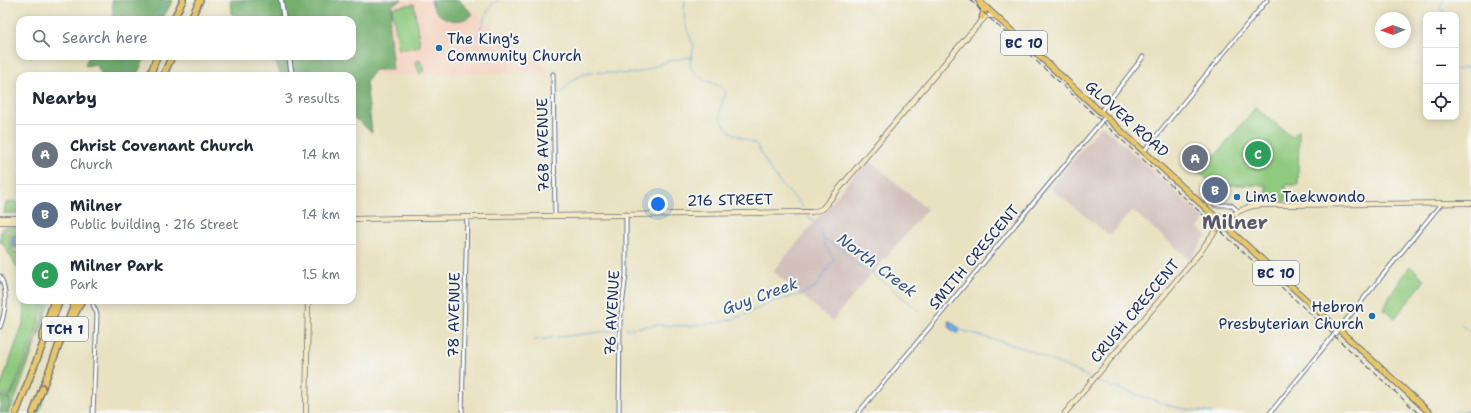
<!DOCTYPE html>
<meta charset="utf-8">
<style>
:root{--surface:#fff;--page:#f6f6f7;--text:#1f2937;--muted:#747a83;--line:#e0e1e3;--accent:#1f6fb2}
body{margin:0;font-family:"Shantell Sans",sans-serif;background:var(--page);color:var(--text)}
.controls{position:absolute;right:12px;top:12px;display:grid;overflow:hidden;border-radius:8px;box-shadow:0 2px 10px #0003}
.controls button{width:36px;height:36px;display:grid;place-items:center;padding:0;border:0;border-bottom:1px solid var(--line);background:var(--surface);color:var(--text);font:20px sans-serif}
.compass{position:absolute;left:1375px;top:12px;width:36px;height:36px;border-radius:50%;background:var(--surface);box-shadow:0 2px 10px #0003;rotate:269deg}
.you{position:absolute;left:658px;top:204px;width:14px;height:14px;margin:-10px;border:3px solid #fff;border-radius:50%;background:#1a73e8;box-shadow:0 0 0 6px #1a73e833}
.badge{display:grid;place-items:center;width:26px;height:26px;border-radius:50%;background:var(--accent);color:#fff;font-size:13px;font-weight:700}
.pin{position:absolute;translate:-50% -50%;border:2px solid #fff;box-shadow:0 1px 4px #0006}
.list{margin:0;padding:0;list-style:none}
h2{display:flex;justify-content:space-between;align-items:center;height:52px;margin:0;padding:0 16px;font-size:17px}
h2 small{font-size:13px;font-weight:400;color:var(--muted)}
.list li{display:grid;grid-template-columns:26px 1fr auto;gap:12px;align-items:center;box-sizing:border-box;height:60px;padding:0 16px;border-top:1px solid var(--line)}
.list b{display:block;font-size:15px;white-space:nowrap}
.list p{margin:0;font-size:13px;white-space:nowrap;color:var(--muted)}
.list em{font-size:13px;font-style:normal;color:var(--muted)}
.icon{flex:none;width:22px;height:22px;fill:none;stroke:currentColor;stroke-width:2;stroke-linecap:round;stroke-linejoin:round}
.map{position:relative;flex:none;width:1471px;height:413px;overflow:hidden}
.search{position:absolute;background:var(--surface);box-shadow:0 2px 10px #0003;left:16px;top:16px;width:340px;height:44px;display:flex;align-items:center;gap:10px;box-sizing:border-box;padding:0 14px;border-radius:12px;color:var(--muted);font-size:15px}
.panel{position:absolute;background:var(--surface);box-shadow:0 2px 10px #0003;left:16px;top:72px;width:340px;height:232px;border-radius:12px}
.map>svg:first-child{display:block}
.built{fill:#f5d3c1}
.industrial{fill:#d1c0bc}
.green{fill:#90ca7f;stroke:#567c6e}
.forest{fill:#74ae6e;stroke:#486e66}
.water{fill:#6faae0;stroke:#456c9f}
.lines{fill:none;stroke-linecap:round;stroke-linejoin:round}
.stream{stroke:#6faae0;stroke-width:1}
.minor-casing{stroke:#636e81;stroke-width:5}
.tertiary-casing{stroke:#636e81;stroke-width:6}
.secondary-casing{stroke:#636e81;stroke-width:6}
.trunk-casing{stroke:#636e81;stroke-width:7}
.motorway-casing{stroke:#636e81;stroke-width:8}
.minor{stroke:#fff;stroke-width:3}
.tertiary{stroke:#fff;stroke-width:4}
.secondary{stroke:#f6e9c3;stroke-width:4.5}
.trunk{stroke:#e9c769;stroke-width:5}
.motorway{stroke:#e9c769;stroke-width:5.5}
.rail{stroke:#1b2f5e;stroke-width:1;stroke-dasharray:6 3;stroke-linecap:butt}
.oneway{stroke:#787363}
.poi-dot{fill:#1f6fb2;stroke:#f6f6f2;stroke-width:1.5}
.labels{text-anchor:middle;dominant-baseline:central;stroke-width:4;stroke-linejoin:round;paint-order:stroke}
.shield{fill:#f6f6f2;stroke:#5d6b8a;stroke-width:1}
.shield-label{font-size:14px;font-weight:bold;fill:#1b2f5e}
.poi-label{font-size:15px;fill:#1b2f5e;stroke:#f6f6f2;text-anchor:start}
.street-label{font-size:15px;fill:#1b2f5e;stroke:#f6f6f2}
.water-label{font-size:16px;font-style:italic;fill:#345485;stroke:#f6f6f2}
.district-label{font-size:19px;font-weight:bold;fill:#5b5968;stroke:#f6f6f2}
</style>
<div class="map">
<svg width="1471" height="413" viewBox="0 0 1471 413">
<rect width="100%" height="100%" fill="#f6f6f2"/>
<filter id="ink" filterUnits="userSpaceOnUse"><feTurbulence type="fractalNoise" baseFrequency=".025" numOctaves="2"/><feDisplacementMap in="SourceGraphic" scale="8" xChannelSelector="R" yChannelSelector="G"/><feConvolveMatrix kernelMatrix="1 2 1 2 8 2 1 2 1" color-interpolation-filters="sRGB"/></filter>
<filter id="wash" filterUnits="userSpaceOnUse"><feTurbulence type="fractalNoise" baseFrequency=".012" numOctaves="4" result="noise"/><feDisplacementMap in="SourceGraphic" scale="16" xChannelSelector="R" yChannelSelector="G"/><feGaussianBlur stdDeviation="0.9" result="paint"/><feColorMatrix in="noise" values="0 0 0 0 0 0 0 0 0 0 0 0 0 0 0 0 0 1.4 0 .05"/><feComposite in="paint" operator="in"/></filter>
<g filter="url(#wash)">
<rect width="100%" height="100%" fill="#e9e2c1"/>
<path class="built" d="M367 0H458L551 72 368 76Z"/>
<path class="industrial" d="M1102 125 1205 219 1198 228 1207 235 1190 260 1132 210 1110 236 1050 188Z
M868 159 927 209 832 321 773 271Z"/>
<path class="green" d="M414 4 420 46 399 50 392 8Z
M420 60 424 71 420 74 415 62Z
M1256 107 1292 137 1299 130 1298 185H1286V201H1266V185H1214L1195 169 1209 151 1215 156Z
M15 201 20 204V213H4L6 203Z
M4 226 20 227V248L12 249 10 232Z
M3 227 8 233 10 249 14 252 20 251V272L2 242H0L1 231Z
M1410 266 1425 280 1395 318 1384 309 1389 297Z
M25 300H43L39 324 11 394 8 395 0 393V388L24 321Z
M45 300H51L10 413H7L11 403 8 397 12 395 42 323Z
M58 359 39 413H37Z"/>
<path class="forest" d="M112 0H173L162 20H113Z
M230 0H402L393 4 389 27 393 70H374L366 82 372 133 359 121 352 117V76H281L276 63 267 59 266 56H352V20H236L231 13Z
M431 0H459L473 14C459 27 434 19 431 0Z
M89 56H146L136 76H100L101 73 96 64 86 66 85 64Z
M0 395 8 397 11 403 7 413H0Z"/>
<path class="water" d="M16 235H20V247L13 245V236Z
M948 321H950L960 329 958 334 950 329Z"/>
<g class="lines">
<path class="stream" d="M685 0C682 18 686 30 694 46L690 65C693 70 695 74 700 77 708 83 723 84 726 94 716 111 718 126 738 136 743 139 750 141 756 144 763 155 768 168 777 179 785 190 796 197 803 208
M1443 15 1444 10 1439 8 1444 0
M150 20 161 11 165 0
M476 38 491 5 499 0
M100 56 104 58 110 56
M92 58 93 56
M1456 70 1471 67
M126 76 130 56
M562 93C582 59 611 79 641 72 647 70 652 67 658 65 668 60 681 59 692 57
M822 238 843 250 854 262 883 281 919 311
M1462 326 1471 332
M626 329 655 325 689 326 722 322 739 317 772 302 799 295 815 288 834 259 825 245 820 230 808 215
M960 330 1024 348 1052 361
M534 340 617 330
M1053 361 1091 378
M1096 381 1174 407 1212 413
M1450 413 1471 410"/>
</g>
</g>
<g filter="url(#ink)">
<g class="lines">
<defs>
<path id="minor" d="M553 74 555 215
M1101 111 1143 57
M1144 151 1267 0
M1215 205H1231L1238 211
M0 276C8 291 6 311 0 327
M93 413 97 314 93 305
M462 413 467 217
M619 413 620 322 626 274V214
M858 413 1106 116
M1270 413 1441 204"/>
<path id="tertiary" d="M281 0 284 20
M289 56 292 76"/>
<path id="secondary" d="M0 218H20
M352 219 812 212 822 209 966 38 986 16H994
M0 222H20
M306 413 308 300
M1065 413 1201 251C1214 230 1234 206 1261 205L1471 203"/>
<path id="trunk" d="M978 0 1430 413
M980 4 984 12 982 17
M1215 216 1225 217 1233 215
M1215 218 1216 230"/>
<path id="motorway" d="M173 20 183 0
M190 20 200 0
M150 76 157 56
M163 76 172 56
M71 322 82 300
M42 338 54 300
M16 413 60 300
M33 413 76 300"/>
</defs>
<use href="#minor" class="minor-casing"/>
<use href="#tertiary" class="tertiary-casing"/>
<use href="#secondary" class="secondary-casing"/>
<use href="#trunk" class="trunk-casing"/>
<use href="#motorway" class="motorway-casing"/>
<use href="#minor" class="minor"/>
<use href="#tertiary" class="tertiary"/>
<use href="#secondary" class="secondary"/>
<use href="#trunk" class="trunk"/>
<use href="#motorway" class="motorway"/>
<path class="rail" d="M970 0 1418 413"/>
</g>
<defs><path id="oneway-chevron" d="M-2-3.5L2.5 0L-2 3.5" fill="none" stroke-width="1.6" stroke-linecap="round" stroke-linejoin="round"/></defs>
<use class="oneway" href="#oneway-chevron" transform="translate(43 386) rotate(-69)"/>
</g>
<g class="poi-dot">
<circle cx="439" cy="48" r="4"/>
<circle cx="1237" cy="197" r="4"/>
<circle cx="1372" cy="316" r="4"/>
</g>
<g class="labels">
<g class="shield">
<rect x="1001" y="31" width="46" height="24" rx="3"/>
<rect x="1253" y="261" width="46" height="24" rx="3"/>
<rect x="42" y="317" width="46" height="24" rx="3"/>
</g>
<g class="shield-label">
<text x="1024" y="43">BC 10</text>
<text x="1276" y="273">BC 10</text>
<text x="65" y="329">TCH 1</text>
</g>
<g class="poi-label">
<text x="447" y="39">The King's<tspan x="447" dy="17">Community Church</tspan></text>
<text x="1245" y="197">Lims Taekwondo</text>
<text x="1364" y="307" text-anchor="end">Hebron<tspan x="1364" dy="17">Presbyterian Church</tspan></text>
</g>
<g class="street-label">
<text transform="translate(1127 119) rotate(42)">GLOVER ROAD</text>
<text transform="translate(543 145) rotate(-91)">76B AVENUE</text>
<text transform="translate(730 200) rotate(-1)">216 STREET</text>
<text transform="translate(974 257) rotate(-50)">SMITH CRESCENT</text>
<text transform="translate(1135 311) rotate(-50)">CRUSH CRESCENT</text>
<text transform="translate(612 313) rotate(-87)">76 AVENUE</text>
<text transform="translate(454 315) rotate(-89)">78 AVENUE</text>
</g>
<g class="water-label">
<text transform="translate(877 265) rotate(37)">North Creek</text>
<text transform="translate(760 296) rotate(-20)">Guy Creek</text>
</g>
<g class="district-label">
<text x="1235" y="222">Milner</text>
</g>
</g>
</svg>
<div class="controls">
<button>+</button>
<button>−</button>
<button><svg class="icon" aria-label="locate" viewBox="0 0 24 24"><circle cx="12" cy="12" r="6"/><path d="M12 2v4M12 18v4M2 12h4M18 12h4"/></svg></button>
</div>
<svg class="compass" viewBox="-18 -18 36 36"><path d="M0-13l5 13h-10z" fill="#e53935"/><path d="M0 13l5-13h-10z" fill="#747a83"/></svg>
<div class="you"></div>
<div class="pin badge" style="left:1195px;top:158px;background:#6b7280">A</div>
<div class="pin badge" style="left:1215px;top:190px;background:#5c6f8a">B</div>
<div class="pin badge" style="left:1258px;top:154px;background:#2e9e5b">C</div>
<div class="search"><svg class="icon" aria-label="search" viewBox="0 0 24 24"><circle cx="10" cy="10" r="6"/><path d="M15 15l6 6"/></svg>Search here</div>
<section class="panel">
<h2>Nearby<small>3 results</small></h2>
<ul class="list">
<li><span class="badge" style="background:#6b7280">A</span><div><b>Christ Covenant Church</b><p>Church</p></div><em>1.4 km</em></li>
<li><span class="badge" style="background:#5c6f8a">B</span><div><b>Milner</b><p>Public building · 216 Street</p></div><em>1.4 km</em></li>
<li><span class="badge" style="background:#2e9e5b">C</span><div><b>Milner Park</b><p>Park</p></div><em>1.5 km</em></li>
</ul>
</section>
</div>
